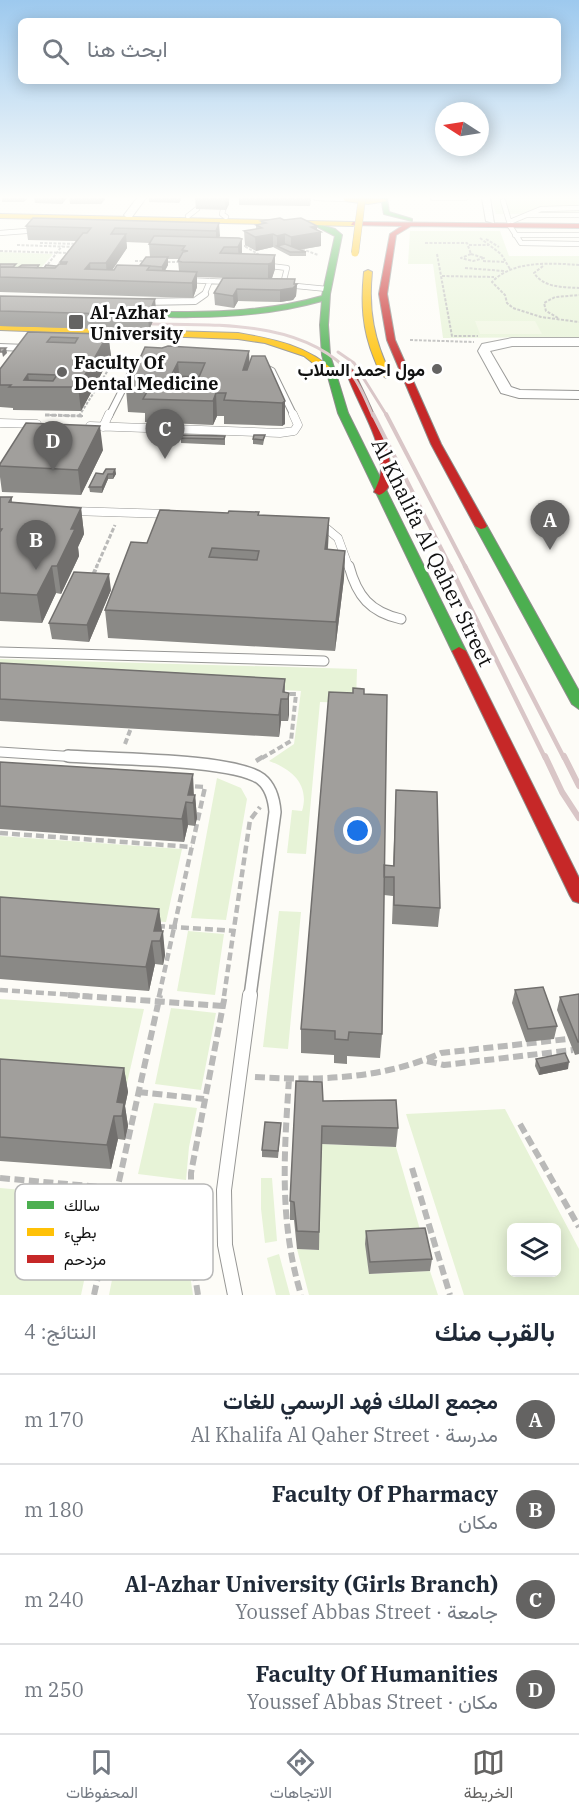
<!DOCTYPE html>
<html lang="ar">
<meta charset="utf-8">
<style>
:root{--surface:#fff;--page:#f2f2f3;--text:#1f2937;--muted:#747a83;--line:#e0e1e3;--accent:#646362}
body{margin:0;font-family:"IBM Plex Serif",Vazirmatn,serif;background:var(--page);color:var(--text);direction:rtl}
.controls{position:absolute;right:18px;bottom:18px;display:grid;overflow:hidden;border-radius:9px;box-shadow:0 3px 15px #0003}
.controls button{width:54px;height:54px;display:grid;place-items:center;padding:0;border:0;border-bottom:2px solid var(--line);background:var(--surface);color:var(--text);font:30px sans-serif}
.compass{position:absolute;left:435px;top:102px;width:54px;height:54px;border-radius:50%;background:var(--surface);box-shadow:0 3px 15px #0003;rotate:282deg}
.you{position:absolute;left:358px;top:831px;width:21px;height:21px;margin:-15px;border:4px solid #fff;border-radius:50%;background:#1a73e8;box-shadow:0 0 0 9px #1a73e833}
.badge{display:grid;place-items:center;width:39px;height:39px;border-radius:50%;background:var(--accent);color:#fff;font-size:20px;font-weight:700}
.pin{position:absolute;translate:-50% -50px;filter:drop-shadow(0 2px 3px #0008)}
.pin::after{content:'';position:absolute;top:32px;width:21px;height:18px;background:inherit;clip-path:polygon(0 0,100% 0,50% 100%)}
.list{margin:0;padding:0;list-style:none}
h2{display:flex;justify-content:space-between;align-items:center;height:78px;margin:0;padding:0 24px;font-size:26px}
h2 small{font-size:20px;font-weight:400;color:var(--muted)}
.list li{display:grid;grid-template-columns:39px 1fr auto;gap:18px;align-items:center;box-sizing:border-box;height:90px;padding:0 24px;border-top:2px solid var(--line)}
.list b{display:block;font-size:22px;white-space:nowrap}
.list p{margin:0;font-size:20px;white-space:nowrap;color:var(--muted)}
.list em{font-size:20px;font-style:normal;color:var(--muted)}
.icon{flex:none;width:33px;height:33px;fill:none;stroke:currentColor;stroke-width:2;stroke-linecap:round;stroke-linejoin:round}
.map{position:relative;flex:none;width:579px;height:1295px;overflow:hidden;direction:ltr}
.search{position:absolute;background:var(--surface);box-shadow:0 3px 15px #0003;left:18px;right:18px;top:18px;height:66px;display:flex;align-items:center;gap:15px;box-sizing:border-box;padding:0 21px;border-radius:9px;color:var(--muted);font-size:22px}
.sheet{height:438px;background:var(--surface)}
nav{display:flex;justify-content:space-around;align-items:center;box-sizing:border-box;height:84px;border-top:2px solid var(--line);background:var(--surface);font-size:16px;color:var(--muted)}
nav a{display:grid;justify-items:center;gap:3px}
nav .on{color:var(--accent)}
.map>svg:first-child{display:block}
.green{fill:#e7f3d7;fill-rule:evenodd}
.pitch{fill:#f0f6e1}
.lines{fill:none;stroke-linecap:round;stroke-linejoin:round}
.lane-far5-casing{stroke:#979795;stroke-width:6}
.lane-far4-casing{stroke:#979795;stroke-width:8}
.lane-far3-casing{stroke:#979795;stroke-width:9}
.lane-far2-casing{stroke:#979795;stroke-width:11}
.lane-far1-casing{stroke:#979795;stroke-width:14}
.lane-casing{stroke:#979795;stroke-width:16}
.street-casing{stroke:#979795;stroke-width:2}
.fast-casing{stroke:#8e8d8b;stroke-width:2}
.slow-casing{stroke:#8e8d8b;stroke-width:2}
.jam-casing{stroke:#8e8d8b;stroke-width:2}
.path-far4{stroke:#b9b9b8;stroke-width:2;stroke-dasharray:3 1.5;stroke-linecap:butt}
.path-far3{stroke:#b9b9b8;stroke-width:3;stroke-dasharray:4.5 2;stroke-linecap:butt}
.path-far2{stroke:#b9b9b8;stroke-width:4;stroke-dasharray:6 3;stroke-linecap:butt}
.path-far1{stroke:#b9b9b8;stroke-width:4.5;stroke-dasharray:8 4;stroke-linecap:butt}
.path{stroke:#b9b9b8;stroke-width:6;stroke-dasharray:10 4.5;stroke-linecap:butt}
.lane-far5{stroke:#fffffe;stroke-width:4.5}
.lane-far4{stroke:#fffffe;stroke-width:6}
.lane-far3{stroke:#fffffe;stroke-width:8}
.lane-far2{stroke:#fffffe;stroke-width:9}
.lane-far1{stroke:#fffffe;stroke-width:11}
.lane{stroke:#fffffe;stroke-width:14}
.street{fill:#fffffe;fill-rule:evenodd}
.fast{fill:#4caf50;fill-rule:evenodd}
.slow{fill:#ffc107;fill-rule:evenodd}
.jam{fill:#c62828;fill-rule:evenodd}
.rail-far3{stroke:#d9c6c7;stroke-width:3}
.rail-far2{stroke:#d9c6c7;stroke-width:4}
.rail-far1{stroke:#d9c6c7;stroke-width:4.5}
.rail{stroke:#d9c6c7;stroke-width:6}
.slow-bridge-casing{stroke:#858482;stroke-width:8;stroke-linecap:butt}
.slow-bridge{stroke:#ffc107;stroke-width:7}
.wall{fill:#8a8986;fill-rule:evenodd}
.shaded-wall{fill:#716f6d}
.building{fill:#a19f9c;stroke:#716f6d;stroke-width:1.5;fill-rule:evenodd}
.poi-dot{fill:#646362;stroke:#fff;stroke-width:2}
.labels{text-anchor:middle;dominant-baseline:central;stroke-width:6;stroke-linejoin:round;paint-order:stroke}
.far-poi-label{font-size:18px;font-weight:bold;fill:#111;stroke:#fff;text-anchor:start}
.street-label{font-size:21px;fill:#111;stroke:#fff}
.key{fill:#fff;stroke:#b8b8b8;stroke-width:1.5}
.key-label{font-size:16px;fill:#111}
</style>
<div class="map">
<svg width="579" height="1295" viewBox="0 0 579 1295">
<rect width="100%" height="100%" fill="#fdfcf7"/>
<path class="green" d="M491 198H579V214H496Z
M410 231H500L509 256H579V337L443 338 433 264H408Z
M0 252 53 254 40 269 0 268Z
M0 659 357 669 356 703 320 702 306 854 287 853 292 810 302 811C310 785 292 769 269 761L294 744 301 691 0 675Z
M217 778 241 788 247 799 226 920 191 918Z
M0 836 182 849 166 922 0 910Z
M279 911 301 912 288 1049 263 1047Z
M188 931 224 934 215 995 177 991Z
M0 999 144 1009 127 1083 0 1074Z
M171 1008 216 1013 201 1090 155 1084Z
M154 1103 197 1108 189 1147 186 1180 138 1174Z
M505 1109 579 1249V1295H464L406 1114ZM512 1228H556V1272H512Z
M321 1144 396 1147 423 1240 366 1244 369 1274 430 1271 438 1295H309L297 1249 318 1250Z
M261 1178H272L277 1241 265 1243 261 1209Z
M0 1188 102 1197 81 1295H0Z
M128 1199 187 1205 188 1261 193 1295H109Z
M279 1254 290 1295H276L267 1258Z"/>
<path class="pitch" d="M475 321H535L542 334H480Z"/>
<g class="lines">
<defs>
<path id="lane-far5" d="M316 198 345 199
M433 198H465
M503 201 509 221
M223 210 222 214 226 217
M527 215H579
M188 216 197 209
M512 221 541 209 579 208
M510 226 521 243 579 244
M0 233 39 230
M515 235H579
M262 265 287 268 283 284
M185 280 231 282
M286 285 327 289
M204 295 210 281"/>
<path id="lane-far4" d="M143 302 195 301 205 294
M0 347 27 348
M260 365 272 371 294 416
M109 416 133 369 147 362"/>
<path id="lane-far3" d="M0 423 37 424
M90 426 280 433 294 431 298 425 293 414
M103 427 109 414
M71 511 169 514
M320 523 338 538 349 568"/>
<path id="lane-far2" d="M349 566C357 596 370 612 401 619
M0 652 324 661
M0 752 93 758"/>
<path id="lane-far1" d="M68 756C107 759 235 759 261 779 271 787 274 799 275 812L250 996"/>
<path id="lane" d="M235 1295 225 1245 224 1190 250 995"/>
<path id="street" d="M137 198H146L132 217H126L124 215Z
M482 198H490L494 223 486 221Z
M512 338H579V346H512L490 351 511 387 520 390 579 391V399L519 398 501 393 478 351 482 344Z"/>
<path id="fast" d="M381 198H387L389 212 412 219V221L384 214Z
M314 223 335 229 342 235 330 294 328 325 330 355 337 377 348 413 466 651 464 654 459 655 452 651 338 413 322 355 320 325 322 301C279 313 236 317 193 317 183 317 169 319 161 314L165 312C218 312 270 311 322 296L335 236 314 225Z
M481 523 487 526 579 691V709L572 704 475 526Z"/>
<path id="slow" d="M343 198 384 199 387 201 368 204 345 201Z
M0 214 353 222 356 224 353 226 0 218Z
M368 270 372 272C368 310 374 341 391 375L386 378C379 374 377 365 374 358 362 329 361 302 364 272Z
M0 326 238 333C273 339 309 346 335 372L327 374 304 356 265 343 238 339 0 330Z"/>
<path id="jam" d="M353 222 579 224V228L411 226 396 235 387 294 395 340 441 444 487 526 485 528 481 529 475 526 431 444 387 340 379 294 390 234 402 226 351 225Z
M350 368 354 371C362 392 414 483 379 495L374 492C377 485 381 478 381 469 381 436 356 402 346 371Z
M459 647 466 651 579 878V903L573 901 570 896 452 651Z"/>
</defs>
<use href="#lane-far5" class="lane-far5-casing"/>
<use href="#lane-far4" class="lane-far4-casing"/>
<use href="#lane-far3" class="lane-far3-casing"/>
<use href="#lane-far2" class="lane-far2-casing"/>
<use href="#lane-far1" class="lane-far1-casing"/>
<use href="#lane" class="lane-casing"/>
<use href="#street" class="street-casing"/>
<use href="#fast" class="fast-casing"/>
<use href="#slow" class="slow-casing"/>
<use href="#jam" class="jam-casing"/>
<path class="path-far4" d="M480 238 501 254 510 269
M486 239 499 247
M40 243 77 244
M425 243H467L471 254
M17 245 75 247
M469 245H489
M247 246H244L258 254H254
M302 249 318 255
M0 251 68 253
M437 254 452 336H478
M471 254 484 258 473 261 461 258Z
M135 261H146
M483 261 505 262
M163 262H182
M579 265C551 263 513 260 492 282L505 295 507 303 513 308 541 317 579 322
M543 266 534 273C544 288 563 287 579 288
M45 268 62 246
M465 268 504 271
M442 276 494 277
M558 318 546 311 544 303 555 297 579 295
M410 340 474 342
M45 415 83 416
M79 416 110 367"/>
<path class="path-far3" d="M45 415 83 416
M96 568 115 525"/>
<path class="path-far2" d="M93 575 97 566
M125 744 131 728
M262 758 291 741 296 694H286"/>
<path class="path-far1" d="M256 761 264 756
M0 833 192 847
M157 926 235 931
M0 990 89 996
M159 996 205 787 189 786
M224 996 250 820 260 807"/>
<path class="path" d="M68 995 223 1006
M427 1061 444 1065 573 1050
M255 1077C318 1081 383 1079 441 1053L568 1039
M289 1079C284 1155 279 1221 301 1295
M138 1092 204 1099
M520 1124 579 1227
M412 1168 450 1295
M0 1178 190 1195
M191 1250 211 1247
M94 1295 160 995
M198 1295 191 1250V1173L225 995"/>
<use href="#lane-far5" class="lane-far5"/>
<use href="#lane-far4" class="lane-far4"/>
<use href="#lane-far3" class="lane-far3"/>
<use href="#lane-far2" class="lane-far2"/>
<use href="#lane-far1" class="lane-far1"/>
<use href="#lane" class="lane"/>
<use href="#street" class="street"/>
<use href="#fast" class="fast"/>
<use href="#slow" class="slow"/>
<use href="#jam" class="jam"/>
<path class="rail-far3" d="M152 324C217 325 305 320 352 375 361 386 367 403 373 416
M338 352 354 363 387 416"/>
<path class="rail-far2" d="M373 414 451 568
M386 414 466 568"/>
<path class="rail-far1" d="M450 566 545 758
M465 566 564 758"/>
<path class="rail" d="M545 756 562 792 579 818
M564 756 579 786"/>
<defs>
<path id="slow-bridge" d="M355 253 362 198"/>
</defs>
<use href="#slow-bridge" class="slow-bridge-casing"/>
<use href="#slow-bridge" class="slow-bridge"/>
</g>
<path class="wall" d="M2 198H28L24 202H2Z
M34 198H67L62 204 35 203Z
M69 198H106L101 204H70Z
M149 198H182L179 203 149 202Z
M195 198H229V204L226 210 196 209Z
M239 198H311V200L310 206 239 205Z
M284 220 317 226V230L321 232V246L299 250 306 252V256H290L273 247 256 251 245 245 244 231 256 229V225L261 224V221Z
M219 223V237L239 238 242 254 275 255V269L272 278 270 279 297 284 296 296 293 300 280 302 238 301 234 308 215 305 214 293 227 278 197 277V287L193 298 0 292V264L16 267 44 268 57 266 60 264V262L76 241 28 240 26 226ZM126 242 150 243 149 244 150 257 140 265 112 270 127 248ZM168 259H179L178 261 179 271H165L168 265Z
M0 296 155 299 156 314 149 330 0 326Z
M28 332 108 334 111 356 81 411 13 410V408L0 407V369Z
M145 347 250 362 285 401V424L282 426 224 424V416H217L213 425 145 422V413L128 412 126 389Z
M265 435 263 445 253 444V439Z
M225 436V445L181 443V438Z
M103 450 81 495 2 492 0 477V464Z
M115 469 116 474 113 479H108L102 493 90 492 89 487 103 474Z
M0 497H12V502L81 508 84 534 78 547 79 556 61 594 56 593 42 623 0 621Z
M259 512V515L329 518 328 550 345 551 344 578 335 651 108 638 105 610 147 543 228 513Z
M111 590 89 642 52 639 49 623Z
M0 663 285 679V693H289L288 721H281L279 737 0 721Z
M364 694 384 865 393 866 396 790 440 908 438 927 392 924 393 896 384 895 382 1034 380 1058 347 1056V1064L334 1063V1055L301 1053V1029Z
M0 762 195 795 197 818 195 826 188 825 184 842 0 829Z
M0 897 159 909 165 955 163 965 155 964 149 991 0 979Z
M515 990 557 1026 554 1039 526 1042 512 1003Z
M579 994V1054L575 1055 557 1010 560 997Z
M0 1059 124 1068 128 1092 125 1106 128 1126 125 1140 118 1139 111 1169 0 1161Z
M536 1059 568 1069 539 1075 535 1066Z
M323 1101 398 1128 396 1147 321 1144 319 1250 297 1249 294 1220H290V1201Z
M281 1123 278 1158 262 1157V1150Z
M366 1231 432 1259 430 1271 369 1274 365 1244Z"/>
<path class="shaded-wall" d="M61 198H67L62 204Z
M100 198H106L101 204Z
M225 198H229V204L226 210Z
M219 223 220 236 216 245V231Z
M317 226V233L321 232V246L291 251V237L311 227Z
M126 234 127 248 107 278 106 263Z
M273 234V247L256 251 255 237Z
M285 234V248L277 246V236Z
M242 239V253L239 261 238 247Z
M275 255V269L272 278 268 279V264Z
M168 257V265L162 275V267Z
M90 263 91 277 85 269Z
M197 272V287L193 298 192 283Z
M295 279V286L297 284 296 296 293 300 280 302V290Z
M237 289 238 301 234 308 233 296Z
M155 299 156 314 149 330 148 315Z
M108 334 111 356 81 411 78 387Z
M6 348 7 353 3 357 2 352Z
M249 351 250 373 243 370Z
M178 362 180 384 171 376Z
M28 374 30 387 24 380Z
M216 393 217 416 213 425V401Z
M285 401V424L282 426V403Z
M100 426 103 450 81 495 78 470Z
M115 469 116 474 113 479V474Z
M108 474V479L102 493V487Z
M81 508 84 534 78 547 79 556 61 594 57 566 71 529Z
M329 518 328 545 324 576 325 549Z
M345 551 344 578 335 651 336 622Z
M52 566 56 593 42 623 37 595Z
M109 574 111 590 89 642 87 625Z
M289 693V715L288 721V699Z
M281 699V721L279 737V715Z
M193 774 194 797 188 795Z
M195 795 197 818 195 826 193 803Z
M186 802 188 825 184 842 182 819Z
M159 909 162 932 154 931Z
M163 931 165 955 163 965 160 941Z
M152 941 155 964 149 991 146 967Z
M569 1062 568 1069 539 1075 540 1068Z
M124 1068 128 1092 125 1106 128 1126 125 1140 122 1116 117 1102Z
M114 1116 118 1139 111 1169 107 1145Z"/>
<path class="building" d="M33 218 219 223 216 231 115 228 111 234H126L106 263H90L85 269 114 270 117 265 150 266 147 270 197 272 192 283 0 277V267L55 268 59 264H66L67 262H60L83 233H87L91 228 26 226Z
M280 218 284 220 301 218 317 226 311 227 321 232 291 237 285 234 277 236 273 234 255 237 244 231 262 228 256 225 266 223 261 221Z
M154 236H158L239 238 242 239 238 247H224L220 253 275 255 272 263 268 264 182 262 178 261 183 252 188 251 182 250 185 246 149 244Z
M285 244 306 252H290L277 246Z
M146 257H168L162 267 140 265Z
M0 264H16L13 267H0Z
M22 265H39L37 268 19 267Z
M46 265 57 266 55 268H44Z
M223 278 295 279 294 284H297L293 288 280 290 237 289 233 296 214 293Z
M0 296 155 299 148 315 0 311Z
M28 332 108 334 78 387H9L11 385H0V369ZM51 337 78 338 75 343 47 342ZM28 374 57 375 53 381 24 380Z
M168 346 249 351 243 370H247L252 356H265L285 401 282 403 224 400 226 393H216L213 401 143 399 148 390 126 389 145 347 162 348ZM178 362 205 363 199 377 171 376Z
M0 348H6L2 352H0Z
M26 423 100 426 78 470 0 466V464Z
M182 435 225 436 224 439 181 438Z
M254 435H265L263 440 253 439Z
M106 469H115L113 474H108L102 487H89L96 473 103 474Z
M0 497H12L9 502 81 508 71 529H75L57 566H52L37 595 0 593V532L2 529H0Z
M160 510 228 513 229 511 259 512 258 515 329 518 325 549 345 551 336 622 105 610 131 542 147 543ZM212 548 259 551 257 560 209 557Z
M74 572 109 574 87 625 49 623Z
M0 663 285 679 283 692 289 693 288 699H281L279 715 0 699Z
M353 688 364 689V694L387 695 382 1034 349 1032 348 1040 335 1039V1031L301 1029 329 692 353 693Z
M0 762 193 774 188 795H195L193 803 186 802 182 819 0 806Z
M396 790 437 792 440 908 394 905V877H384V865L394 866Z
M0 897 159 909 154 931H163L160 941H152L146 967 0 956Z
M543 987 557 1026 528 1029 515 990Z
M579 994V1042H578L560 997Z
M565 1053 569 1062 540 1068 536 1059Z
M0 1059 124 1068 117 1102 124 1103 122 1116H114L107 1145 0 1137Z
M296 1081 322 1082 323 1101 396 1100 398 1128 322 1126 319 1232 297 1231 294 1202 290 1201Z
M265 1122 281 1123 278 1151 262 1150Z
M425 1228 432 1259 370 1262 366 1231Z"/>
<linearGradient id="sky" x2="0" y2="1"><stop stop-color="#9dc9ee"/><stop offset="0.52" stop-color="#fefefb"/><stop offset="1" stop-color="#fefefb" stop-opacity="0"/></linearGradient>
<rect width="579" height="379" fill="url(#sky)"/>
<g class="poi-dot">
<rect x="68" y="314" width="16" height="16" rx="3"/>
<circle cx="437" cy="369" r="6"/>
<circle cx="62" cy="372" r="6"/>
</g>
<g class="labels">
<g class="far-poi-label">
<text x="90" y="312">Al-Azhar<tspan x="90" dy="21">University</tspan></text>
<text x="74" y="362">Faculty Of<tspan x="74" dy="21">Dental Medicine</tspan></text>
<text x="425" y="369" text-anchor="end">مول احمد السلاب</text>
</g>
<g class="street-label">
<text transform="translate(433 552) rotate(64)">Al Khalifa Al Qaher Street</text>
</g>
</g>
<rect x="15" y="1184" width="198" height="96" rx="9" class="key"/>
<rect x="27" y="1201" width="27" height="8" fill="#4caf50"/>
<rect x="27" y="1228" width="27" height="8" fill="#ffc107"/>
<rect x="27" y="1255" width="27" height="8" fill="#c62828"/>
<g class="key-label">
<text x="64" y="1211">سالك</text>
<text x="64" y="1238">بطيء</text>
<text x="64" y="1265">مزدحم</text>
</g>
</svg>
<div class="controls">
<button><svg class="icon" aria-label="layers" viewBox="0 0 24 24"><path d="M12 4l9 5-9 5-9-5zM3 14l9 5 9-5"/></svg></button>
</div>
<svg class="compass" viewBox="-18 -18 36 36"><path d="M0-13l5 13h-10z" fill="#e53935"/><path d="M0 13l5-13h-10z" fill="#747a83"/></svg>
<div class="you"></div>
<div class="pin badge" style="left:550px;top:550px">A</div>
<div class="pin badge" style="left:36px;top:570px">B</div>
<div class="pin badge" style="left:165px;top:459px">C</div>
<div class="pin badge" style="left:53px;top:471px">D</div>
<div class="search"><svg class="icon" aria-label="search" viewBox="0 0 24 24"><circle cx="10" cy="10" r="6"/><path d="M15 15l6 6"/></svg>ابحث هنا</div>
</div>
<section class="sheet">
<h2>بالقرب منك<small>النتائج: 4</small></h2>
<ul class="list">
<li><span class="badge">A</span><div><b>مجمع الملك فهد الرسمي للغات</b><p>مدرسة · Al Khalifa Al Qaher Street</p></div><em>170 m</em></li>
<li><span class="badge">B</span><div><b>Faculty Of Pharmacy</b><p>مكان</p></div><em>180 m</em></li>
<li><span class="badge">C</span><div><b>Al-Azhar University (Girls Branch)</b><p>جامعة · Youssef Abbas Street</p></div><em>240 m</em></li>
<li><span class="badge">D</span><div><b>Faculty Of Humanities</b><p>مكان · Youssef Abbas Street</p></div><em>250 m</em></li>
</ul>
</section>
<nav>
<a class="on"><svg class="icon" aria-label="map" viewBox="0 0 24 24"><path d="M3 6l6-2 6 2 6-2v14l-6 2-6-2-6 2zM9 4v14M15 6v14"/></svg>الخريطة</a>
<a><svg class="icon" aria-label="directions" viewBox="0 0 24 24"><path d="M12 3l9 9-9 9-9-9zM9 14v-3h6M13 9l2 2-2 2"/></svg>الاتجاهات</a>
<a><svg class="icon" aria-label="saved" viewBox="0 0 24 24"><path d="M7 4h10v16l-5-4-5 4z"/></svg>المحفوظات</a>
</nav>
